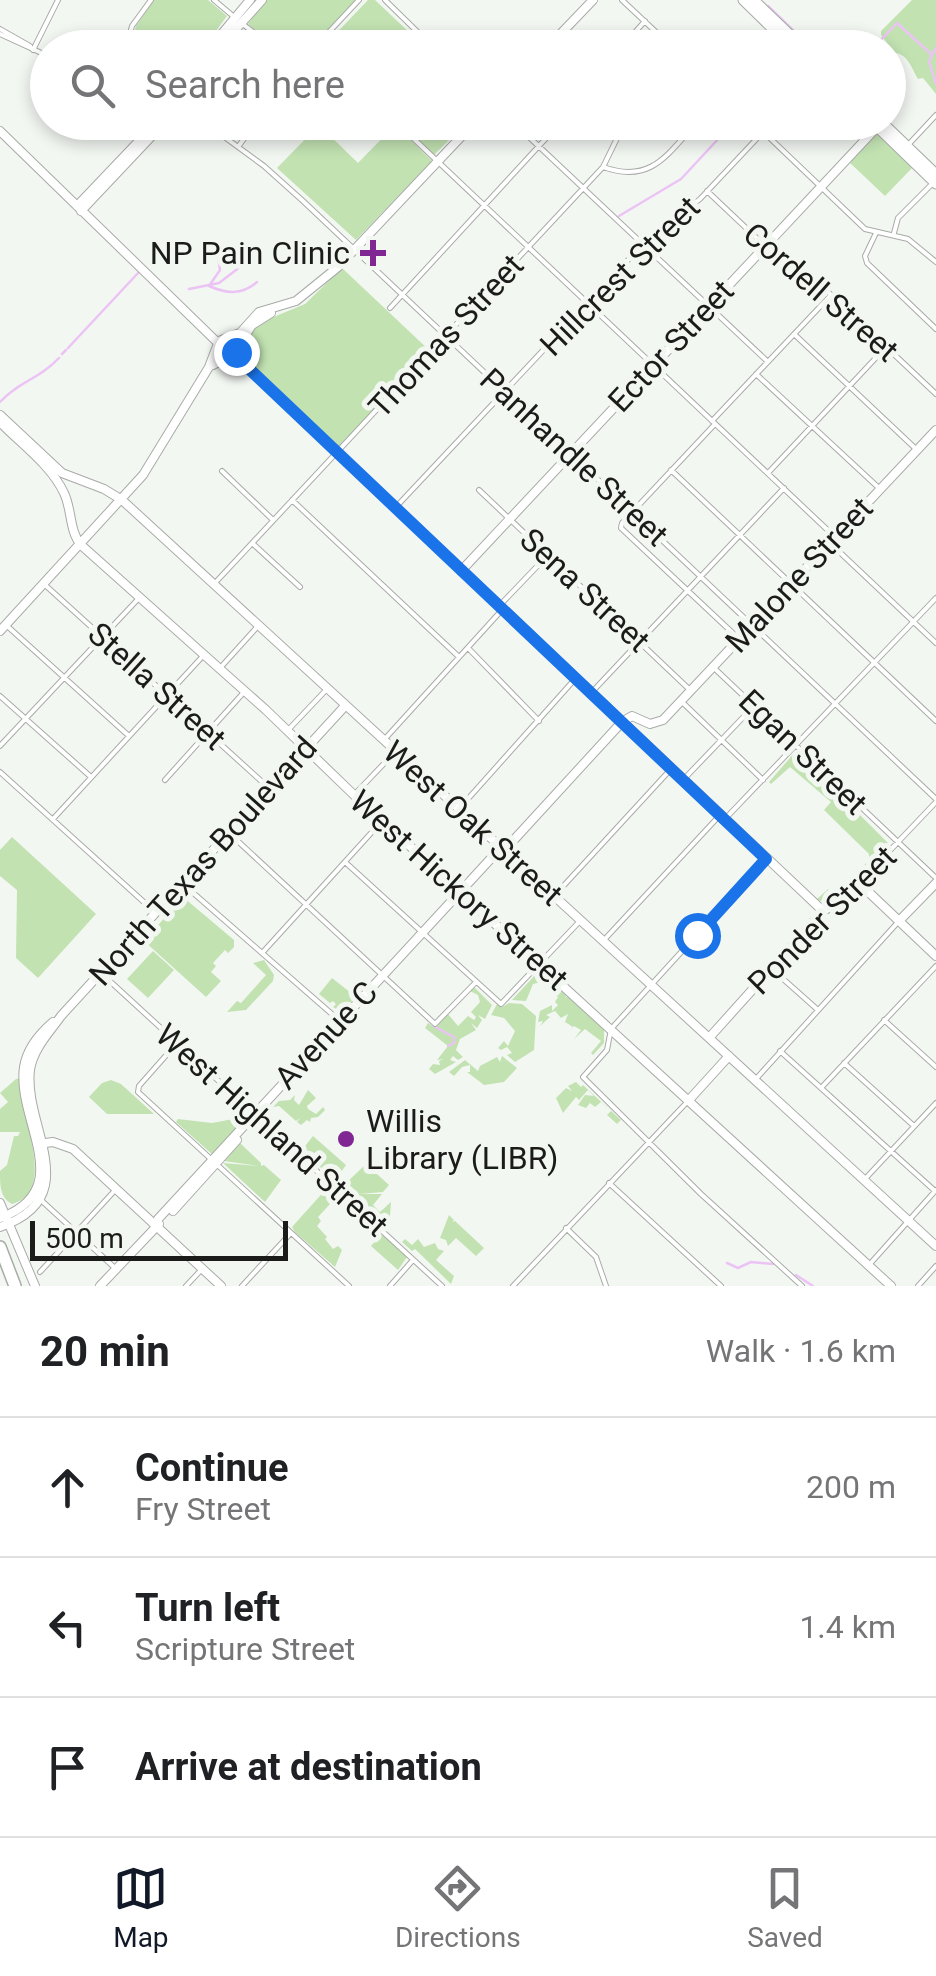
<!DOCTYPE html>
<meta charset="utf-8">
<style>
:root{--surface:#fff;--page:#f2f2f2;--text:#202124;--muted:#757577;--line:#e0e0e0;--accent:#111827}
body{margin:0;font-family:Roboto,sans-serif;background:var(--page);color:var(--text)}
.scale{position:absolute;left:30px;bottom:25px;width:258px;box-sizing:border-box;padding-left:10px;border:5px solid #1b1c1a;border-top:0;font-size:28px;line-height:35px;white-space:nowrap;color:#1b1c1a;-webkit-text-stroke:8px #f3f7f2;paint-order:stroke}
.stop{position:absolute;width:30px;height:30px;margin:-22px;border:8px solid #1a73e8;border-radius:50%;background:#fff}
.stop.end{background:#1a73e8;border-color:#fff;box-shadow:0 2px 10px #0008}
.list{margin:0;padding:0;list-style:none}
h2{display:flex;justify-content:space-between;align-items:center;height:130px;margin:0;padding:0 40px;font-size:42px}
h2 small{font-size:32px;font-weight:400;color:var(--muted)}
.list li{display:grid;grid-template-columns:65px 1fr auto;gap:30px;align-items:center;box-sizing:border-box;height:140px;padding:0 40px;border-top:2px solid var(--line)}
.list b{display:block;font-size:38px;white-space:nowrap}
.list p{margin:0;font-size:32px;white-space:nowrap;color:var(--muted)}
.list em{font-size:32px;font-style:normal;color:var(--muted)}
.icon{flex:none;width:55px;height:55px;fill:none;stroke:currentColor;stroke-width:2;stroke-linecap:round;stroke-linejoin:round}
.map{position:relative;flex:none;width:936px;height:1286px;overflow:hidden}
.search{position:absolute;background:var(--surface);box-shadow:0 5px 15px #0003;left:30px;right:30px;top:30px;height:110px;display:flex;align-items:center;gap:25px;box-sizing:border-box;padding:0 35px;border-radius:55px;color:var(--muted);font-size:38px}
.sheet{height:550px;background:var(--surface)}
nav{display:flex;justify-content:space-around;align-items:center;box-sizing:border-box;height:140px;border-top:2px solid var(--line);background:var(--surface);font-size:28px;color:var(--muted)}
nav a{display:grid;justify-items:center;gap:5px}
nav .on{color:var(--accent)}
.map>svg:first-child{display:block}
.green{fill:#c2e2b2}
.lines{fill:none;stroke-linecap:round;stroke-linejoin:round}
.stream{stroke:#ecc3f5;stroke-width:2.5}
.street-casing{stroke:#a8aba7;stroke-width:6}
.secondary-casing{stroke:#a8aba7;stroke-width:10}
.primary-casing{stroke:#a8aba7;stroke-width:11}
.highway-casing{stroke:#a8aba7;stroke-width:14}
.street{stroke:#fff;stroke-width:4}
.secondary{stroke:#fff;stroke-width:8}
.primary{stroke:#fff;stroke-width:9}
.highway{stroke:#fff;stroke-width:11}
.route{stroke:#1a73e8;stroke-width:12}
.poi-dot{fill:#812794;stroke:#f3f7f2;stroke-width:4}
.labels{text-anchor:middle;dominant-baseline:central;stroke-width:10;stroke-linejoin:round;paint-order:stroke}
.poi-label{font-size:32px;fill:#1b1c1a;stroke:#f3f7f2;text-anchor:end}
.street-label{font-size:32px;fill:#1b1c1a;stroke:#f3f7f2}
</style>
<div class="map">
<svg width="936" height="1286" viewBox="0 0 936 1286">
<rect width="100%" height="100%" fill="#f3f7f2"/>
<path class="green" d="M154 0H208L227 16 204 47 130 48 136 26Z
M265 0H356L311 47C288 47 264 40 248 24Z
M368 0H375L425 47H323Z
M912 0H936V94L923 78 918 79C912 69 908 54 895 53L881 35V31Z
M401 123H466L434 155Z
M319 125 358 163 395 125 432 161 356 240 277 168Z
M877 133 913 167 885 196 848 161Z
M342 268 430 351 337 453 245 365 240 350 259 323 305 304Z
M796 751 888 843 840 897 828 902 816 900 828 889 836 895 869 860V854L824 810 831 802 790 767 771 784 769 782Z
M12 837 96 914 38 978 16 958 17 890 0 876V850Z
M183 897 234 940V947L228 953 225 950 213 963 216 966 211 972 221 981 206 997 144 941Z
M153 951 174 970 148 998 127 979Z
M264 960 274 975 273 981 246 1010 227 1012 237 1001 241 1003 266 975 253 963Z
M542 972 567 995 565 998 568 996 604 1029V1043L593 1055 591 1053 601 1041 585 1029 574 1039 581 1030 574 1026 570 1031 573 1027 565 1022 568 1014 561 1018 555 1011 546 1015 550 1017 540 1026 543 1021 538 1022 540 1011 552 1005V1011L558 1005 555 1002 558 997 548 987 550 981H546L545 985 541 982 533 984 526 1001 512 1000 537 973Z
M332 978 356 997 341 1012 333 1007 336 1004 333 1001 330 1003 319 994Z
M474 987 492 1005 485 1019 478 1015 482 1020 477 1028 471 1023 476 1030 460 1039 456 1050 463 1057 458 1060 453 1056 450 1060 456 1062 435 1074 429 1069 433 1064 440 1065 439 1061 443 1059 437 1060 448 1046 425 1028 428 1023 435 1028 448 1014 458 1026 468 1016 474 1020 476 1017 471 1012 480 1002 478 995 470 991Z
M509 1003 522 1004 536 1016 534 1050 515 1062 507 1055 512 1053 507 1047 501 1050 498 1048 504 1041 508 1046 515 1031 504 1018 491 1015 497 1004 502 1007Z
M502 1056 517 1068 504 1082 484 1085 467 1072H470V1065L462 1067 454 1076 449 1072 465 1060 478 1071 480 1066 497 1057 500 1062Z
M21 1078 35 1139 31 1140C36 1162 41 1196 12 1204 0 1198 0 1185 0 1171L7 1165 14 1136H18L20 1132H0V1109L8 1102 0 1093 16 1079Z
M111 1080 121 1084 154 1114H107L89 1097 102 1083Z
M576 1082 581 1087 583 1085 621 1120 617 1124 607 1115 611 1111 601 1102 595 1107 590 1103 586 1108 578 1105 585 1095 594 1096 588 1090 579 1100 576 1097 563 1113 556 1098 566 1088 572 1091 568 1086Z
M308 1090 316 1098 307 1106 308 1109 316 1114 323 1107 325 1110 318 1117 311 1118 310 1122 307 1120 301 1125 297 1122 300 1118 296 1121 279 1106 273 1107 279 1101 290 1100 295 1095 294 1100 299 1105Z
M249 1116 213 1155 176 1122 178 1119 212 1123Z
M313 1136 346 1165 337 1178 333 1179 302 1150Z
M240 1143 261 1163V1166L264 1165 281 1180 265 1202 223 1163 259 1166 224 1161Z
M366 1164 389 1185 383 1192 359 1194H382L373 1205 380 1212 391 1202 389 1230 354 1198 357 1193 344 1189V1185Z
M320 1179 407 1257 398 1270 371 1246 377 1239 369 1231 371 1228 367 1229 343 1207V1202L335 1206 331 1203 318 1217 321 1221 317 1226 327 1237 325 1239 333 1249 338 1246 342 1250 335 1267 295 1232 292 1227 327 1188Z
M449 1215 454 1220 452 1222 455 1221 484 1248 476 1256 456 1238 448 1246 446 1240 440 1238Z
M405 1239 412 1245 418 1239 424 1247 435 1243 438 1249 444 1251 436 1260 454 1276 451 1284 415 1249 412 1251 402 1242Z"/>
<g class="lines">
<path class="stream" d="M768 6 801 38
M807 43 813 48
M873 48 897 23 931 54
M936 48 929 61 936 84
M619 216 681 179 734 122
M218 256 220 270 209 286C227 294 242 295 257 282
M189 289 219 283 240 267
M68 348 139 272
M62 354 66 350
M0 402C22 379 37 381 59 358
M435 1027 454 1037V1043L448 1046
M727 1263 738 1268 751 1262 773 1264
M796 1275 813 1286"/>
<defs>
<path id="street" d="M214 0 233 16
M385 0 434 48
M622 0 673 48
M240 22 261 38 293 48
M0 29 30 46
M0 34 48 56
M126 48 132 26 151 0
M314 48 359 0
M621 48 645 21
M33 50 58 0
M204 122 264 166 303 201 936 799
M396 122 835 537
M513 122 768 362
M753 122 865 229 908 239 936 262
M908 145 936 115
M238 147 256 122
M603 167C651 184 667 155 697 122
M707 191 800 279 827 291 936 394
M876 233 865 256 867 263 936 329
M894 233 898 218 933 183
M390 308 561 122
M794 334 917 450
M756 374 880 489
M712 421 831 295
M715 424 622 523 621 528 737 637
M671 470 936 721
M222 471 273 520
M768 473 886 347
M479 490 690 690
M292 500 459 657
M395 508 643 244 700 199 763 132
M252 543 300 587
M830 543 936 643
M44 584 270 789
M214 584 603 167 625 122
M502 603 547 556
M6 625 129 736
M469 649 539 721
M221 667 258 626
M713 667 936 878
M592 692 784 488
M0 696 91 777
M681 701 763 780
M289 729 327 689
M383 741 501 611
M0 746 140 597
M0 772 156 913
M165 780 245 691
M683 780 754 706
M354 795 395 752
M458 810 575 679
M53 819 202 657
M725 819 936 598
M229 833 435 1024 476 982
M766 859 611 1029 607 1050 583 1077 701 1194 802 1286
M345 862 501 1004 580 921
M859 883 936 802
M183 884 341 1022
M556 894 671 769
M604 940 720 815
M263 952 382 821
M773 970 818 1010
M101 973 442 1286
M884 1020 936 1067
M177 1043 139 1086 138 1092 349 1286
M780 1051 935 1191
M844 1063 914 1126
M755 1080 899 921
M821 1088 936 966
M864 1180 936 1103
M609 1183 721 1286
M42 1201 116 1269
M566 1228 596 1257 606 1286
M869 1265 936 1190
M40 1272 117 1188
M186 1286 203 1268
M242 1286 291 1233
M390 1286 413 1260
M513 1286 689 1100
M918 1286 936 1266"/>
<path id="secondary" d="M210 48 250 0
M219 48 262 0
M547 48 593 0
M0 131 218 343
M77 206 157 122
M81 211 165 122
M338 267 475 122
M236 352 245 365 823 911
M213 365 234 354 252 325 271 313
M0 415 62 473 104 489 122 500 936 1246
M0 422C21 444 51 465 64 493 72 509 69 531 81 545L266 710 354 795 891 1286
M461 571 878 126
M0 631 143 475 209 367 219 341 240 333 259 312 296 301 338 267
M899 921 936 883
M709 1038 823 911 842 901 859 883 936 956
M689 1100 729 1056
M38 1144 53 1142 73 1149 221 1286
M0 1203 35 1286
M173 1211 237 1140
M0 1218C79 1189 16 1121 24 1067 27 1048 39 1034 53 1022
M157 1225 158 1219 496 853 511 843 622 722 632 716 650 724 663 720 936 430
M0 1227C87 1197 23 1127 30 1070 33 1049 49 1033 61 1016L345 706
M100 1286 159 1224"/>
<path id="primary" d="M743 0 792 48
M754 0 804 48
M872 122 936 184
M882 122 936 174"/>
<path id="highway" d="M0 1247 15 1286"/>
</defs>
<use href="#street" class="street-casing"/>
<use href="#secondary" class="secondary-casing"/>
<use href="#primary" class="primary-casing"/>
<use href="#highway" class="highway-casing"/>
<use href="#street" class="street"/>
<use href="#secondary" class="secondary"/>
<use href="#primary" class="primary"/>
<use href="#highway" class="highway"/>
</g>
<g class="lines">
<path class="route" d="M236 352 245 365 766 859 697 935"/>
</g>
<g class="poi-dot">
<path d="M368 238h10v10h10v10h-10v10h-10v-10h-10v-10h10z"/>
<circle cx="346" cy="1139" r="10"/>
</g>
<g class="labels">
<g class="poi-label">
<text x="350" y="253">NP Pain Clinic</text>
<text x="366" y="1121" text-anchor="start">Willis<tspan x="366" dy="37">Library (LIBR)</tspan></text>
</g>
<g class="street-label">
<text transform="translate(620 276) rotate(-45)">Hillcrest Street</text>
<text transform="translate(821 292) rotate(41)">Cordell Street</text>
<text transform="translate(446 336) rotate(-47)">Thomas Street</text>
<text transform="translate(671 346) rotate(-47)">Ector Street</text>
<text transform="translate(574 457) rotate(43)">Panhandle Street</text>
<text transform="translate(799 575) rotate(-47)">Malone Street</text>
<text transform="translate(585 590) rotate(43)">Sena Street</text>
<text transform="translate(157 686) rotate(42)">Stella Street</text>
<text transform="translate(803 752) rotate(44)">Egan Street</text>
<text transform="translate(473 823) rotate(42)">West Oak Street</text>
<text transform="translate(203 861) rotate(-48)">North Texas Boulevard</text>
<text transform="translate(459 890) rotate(42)">West Hickory Street</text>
<text transform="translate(822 920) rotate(-45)">Ponder Street</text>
<text transform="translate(326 1035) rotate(-47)">Avenue C</text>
<text transform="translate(272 1130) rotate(42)">West Highland Street</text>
</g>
</g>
</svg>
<div class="scale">500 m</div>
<div class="stop" style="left:697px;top:935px"></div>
<div class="stop end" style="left:236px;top:352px"></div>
<div class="search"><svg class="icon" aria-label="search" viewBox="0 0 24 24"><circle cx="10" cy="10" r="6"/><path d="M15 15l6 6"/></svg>Search here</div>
</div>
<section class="sheet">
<h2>20 min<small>Walk · 1.6 km</small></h2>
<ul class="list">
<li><svg class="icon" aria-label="ahead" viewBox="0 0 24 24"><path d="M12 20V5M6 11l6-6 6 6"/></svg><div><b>Continue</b><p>Fry Street</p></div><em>200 m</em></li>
<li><svg class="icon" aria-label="left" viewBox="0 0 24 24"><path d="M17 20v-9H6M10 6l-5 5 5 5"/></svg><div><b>Turn left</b><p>Scripture Street</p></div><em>1.4 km</em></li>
<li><svg class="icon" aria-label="arrive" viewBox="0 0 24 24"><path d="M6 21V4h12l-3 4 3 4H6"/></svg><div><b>Arrive at destination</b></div></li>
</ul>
</section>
<nav>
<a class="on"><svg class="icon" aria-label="map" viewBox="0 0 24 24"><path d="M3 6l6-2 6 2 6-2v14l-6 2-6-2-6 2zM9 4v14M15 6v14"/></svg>Map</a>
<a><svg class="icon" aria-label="directions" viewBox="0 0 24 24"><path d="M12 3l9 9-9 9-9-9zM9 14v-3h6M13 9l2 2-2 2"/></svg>Directions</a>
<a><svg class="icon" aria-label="saved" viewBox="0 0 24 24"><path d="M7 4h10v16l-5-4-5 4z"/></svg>Saved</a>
</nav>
